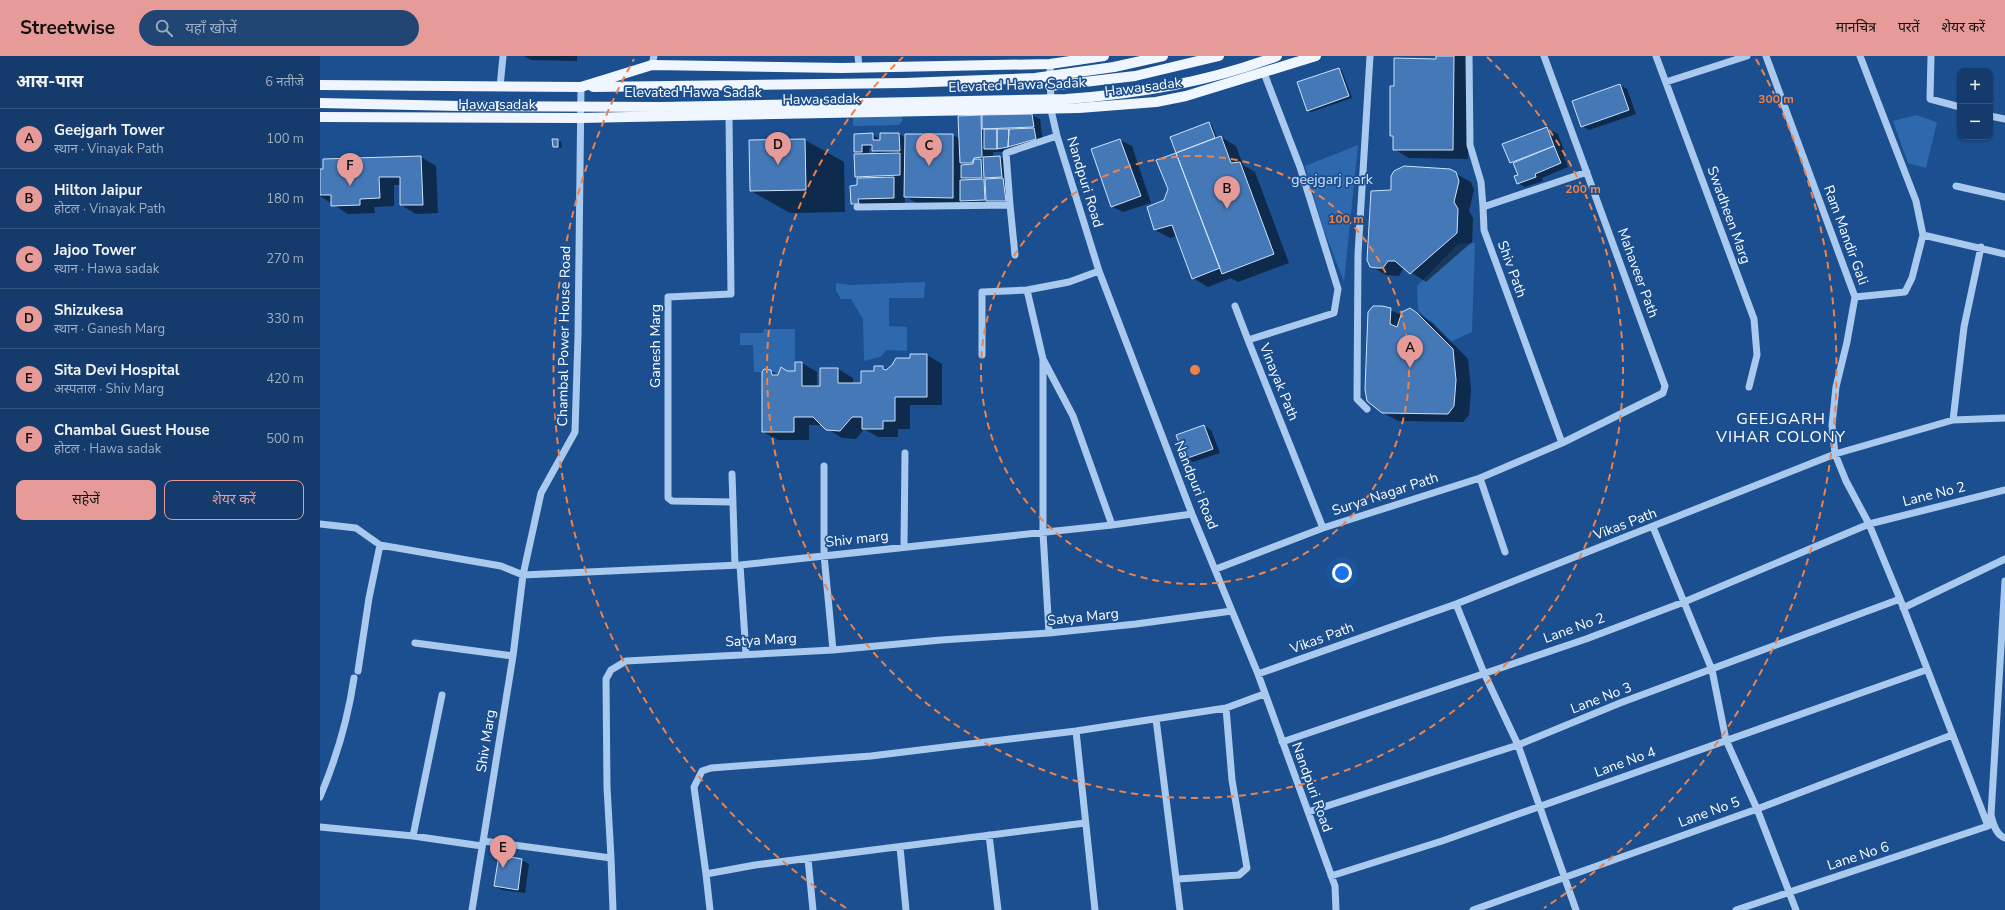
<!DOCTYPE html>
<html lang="hi">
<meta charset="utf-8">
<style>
:root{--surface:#143b6b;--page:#214673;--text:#f1f3f6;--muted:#9dadc1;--line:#33557e;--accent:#e69b98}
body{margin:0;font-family:"Nunito Sans","Noto Sans Devanagari",sans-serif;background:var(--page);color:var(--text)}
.controls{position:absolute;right:12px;top:12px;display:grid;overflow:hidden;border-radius:8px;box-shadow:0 1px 3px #0004}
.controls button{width:36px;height:36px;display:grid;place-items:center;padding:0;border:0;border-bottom:1px solid var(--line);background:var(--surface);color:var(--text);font:20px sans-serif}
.you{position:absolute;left:1022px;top:517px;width:14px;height:14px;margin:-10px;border:3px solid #fff;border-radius:50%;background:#1a73e8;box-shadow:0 0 0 6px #1a73e833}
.badge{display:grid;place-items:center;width:26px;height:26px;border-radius:50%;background:var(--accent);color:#111;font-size:13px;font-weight:700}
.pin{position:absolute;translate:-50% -33px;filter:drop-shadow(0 1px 2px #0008)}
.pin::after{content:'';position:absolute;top:21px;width:14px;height:12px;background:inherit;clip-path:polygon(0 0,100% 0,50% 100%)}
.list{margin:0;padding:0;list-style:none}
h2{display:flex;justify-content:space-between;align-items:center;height:52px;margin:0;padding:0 16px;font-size:17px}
h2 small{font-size:13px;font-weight:400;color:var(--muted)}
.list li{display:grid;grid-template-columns:26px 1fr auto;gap:12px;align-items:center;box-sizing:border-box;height:60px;padding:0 16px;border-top:1px solid var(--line)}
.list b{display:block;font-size:15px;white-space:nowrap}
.list p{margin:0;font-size:13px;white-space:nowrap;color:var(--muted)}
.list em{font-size:13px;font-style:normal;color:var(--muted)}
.actions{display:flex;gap:8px;padding:12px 16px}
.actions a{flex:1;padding:9px 0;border:1px solid var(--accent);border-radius:8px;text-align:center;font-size:14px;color:var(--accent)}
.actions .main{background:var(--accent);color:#111}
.icon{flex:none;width:22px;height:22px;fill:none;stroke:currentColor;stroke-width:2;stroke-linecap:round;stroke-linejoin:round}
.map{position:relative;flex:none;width:1685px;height:854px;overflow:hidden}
header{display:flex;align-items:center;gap:24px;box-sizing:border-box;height:56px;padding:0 20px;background:var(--accent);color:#111}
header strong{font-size:19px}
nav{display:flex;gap:22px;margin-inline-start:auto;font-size:14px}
.search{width:280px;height:36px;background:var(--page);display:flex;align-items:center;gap:10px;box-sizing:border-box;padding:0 14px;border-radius:22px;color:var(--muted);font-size:15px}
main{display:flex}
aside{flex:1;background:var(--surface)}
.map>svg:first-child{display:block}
.green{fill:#2e69ad}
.shadow{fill:#0007;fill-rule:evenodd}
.building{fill:#4478b7;stroke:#cfe3fa}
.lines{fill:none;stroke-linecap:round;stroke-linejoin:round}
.minor{stroke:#a9c9ee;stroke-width:7}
.major{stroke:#f0f6ff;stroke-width:10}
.major-bridge{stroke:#f0f6ff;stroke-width:10}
.ring{fill:none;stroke:#ee8249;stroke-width:2;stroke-dasharray:7 5}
.labels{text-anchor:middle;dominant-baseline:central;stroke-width:3.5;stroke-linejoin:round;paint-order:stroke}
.street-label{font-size:14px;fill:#fff;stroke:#1b4f8f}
.park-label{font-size:14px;fill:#cfe3fa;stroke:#1b4f8f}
.quarter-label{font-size:16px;letter-spacing:1px;fill:#fff;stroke:#1b4f8f}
.centre{fill:#ee8249;stroke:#1b4f8f;stroke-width:2}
.ring-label{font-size:12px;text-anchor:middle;font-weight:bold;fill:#ee8249;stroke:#1b4f8f;stroke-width:3.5;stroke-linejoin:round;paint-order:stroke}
</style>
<header>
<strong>Streetwise</strong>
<div class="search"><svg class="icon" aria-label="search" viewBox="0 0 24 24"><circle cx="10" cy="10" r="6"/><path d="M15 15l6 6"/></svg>यहाँ खोजें</div>
<nav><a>मानचित्र</a><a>परतें</a><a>शेयर करें</a></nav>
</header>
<main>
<aside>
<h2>आस-पास<small>6 नतीजे</small></h2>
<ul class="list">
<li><span class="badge">A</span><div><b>Geejgarh Tower</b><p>स्थान · Vinayak Path</p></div><em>100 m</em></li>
<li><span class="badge">B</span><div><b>Hilton Jaipur</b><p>होटल · Vinayak Path</p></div><em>180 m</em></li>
<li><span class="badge">C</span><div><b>Jajoo Tower</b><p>स्थान · Hawa sadak</p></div><em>270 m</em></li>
<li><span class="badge">D</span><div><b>Shizukesa</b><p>स्थान · Ganesh Marg</p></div><em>330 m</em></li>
<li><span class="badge">E</span><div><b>Sita Devi Hospital</b><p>अस्पताल · Shiv Marg</p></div><em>420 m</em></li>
<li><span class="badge">F</span><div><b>Chambal Guest House</b><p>होटल · Hawa sadak</p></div><em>500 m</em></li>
</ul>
<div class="actions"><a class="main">सहेजें</a><a>शेयर करें</a></div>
</aside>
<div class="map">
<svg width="1685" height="854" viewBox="0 0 1685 854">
<rect width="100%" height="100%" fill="#1b4f8f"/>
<path class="green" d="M580 58 583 64 579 69 533 70V59Z
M1596 59 1617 66 1606 112 1588 107 1573 65Z
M1038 89 1024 226 1003 172 985 110Z
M1155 187 1152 276 1130 286 1098 254 1097 230 1138 188Z
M605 226 604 242H569V270L587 271V295L567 294 560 301 544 305 543 263 531 243H521L516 235V227L530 229Z
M444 273H475V315H467L461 311 458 319H452L451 314 444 313 442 316H434L433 289H420V277H443Z"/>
<path class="shadow" d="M204 0H257V5L211 4Z
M1117 0H1149L1148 103 1089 102 1074 93V82L1071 80 1117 4Z
M1019 13 1022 15 1032 42 991 56 988 54Z
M1300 29 1307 33 1316 58 1269 74 1262 70Z
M712 59 720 63 723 87 684 93V96H673V101H679L687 105 693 148 600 149 585 140V148L543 154 532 148 538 130V121L536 120 541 99 535 95 552 78 561 84 579 78 586 82 633 79 640 83 660 60 663 62V60ZM549 92H553V95L559 98 549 99Z
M889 67 892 69 897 82 901 81 916 90 923 109 935 116 969 207 918 226 911 222 888 231 873 222 856 180 850 182 835 174 858 97 857 96Z
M1227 72 1238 78 1245 97 1243 98 1248 111 1222 122 1223 125 1205 131 1198 127 1199 119 1195 109 1191 107 1184 89Z
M238 84 241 86 242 92 233 90Z
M485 84 524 106 525 156 470 157 431 135Z
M800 84 812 90 831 147 803 156 791 150Z
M101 101 116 110 118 157 96 158 81 149V129H74V150L54 151 55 157 28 158 0 140V114H4V104Z
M1129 114 1151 126 1154 134 1149 155 1153 162 1152 186 1106 226 1086 213H1083L1079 220 1066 219 1051 210 1072 135Z
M1062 251 1082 259 1090 253 1105 262 1113 267 1148 303 1151 334 1149 359 1143 366 1078 365 1062 356Z
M607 299 622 308V349H590V373H578V381H558L544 373 536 383 522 382 502 369H489V384H458L443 376 445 314 448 313 459 319 467 316H476L482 307 497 316V331H501V313H518L533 322V328H542L562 311 568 314 591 303Z
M884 370 891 374 900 397 873 406 866 402Z
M179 800 202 804 209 808 205 837 182 834 175 830Z"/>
<path class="building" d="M1116 0H1134L1133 94H1073V80H1070V30H1074V2L1116 3Z
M1019 12 1029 40 987 55 977 26Z
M1300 28 1309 54 1261 71 1252 45Z
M712 58 714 71 662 73V59Z
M661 59 662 101 654 102 652 107H640L638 60Z
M889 66 895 82 856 97 850 81Z
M1227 71 1234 90 1190 107 1182 88Z
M714 72 716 83 688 91 689 73Z
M664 73H677V93H664Z
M677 73H689L688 91 677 93Z
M553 77V84H560V77H579L580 95H552V89H542V96H534V78Z
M585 78H633V142L584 141Z
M901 80 911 107 920 106 954 198 902 218 856 97Z
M232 83H238V91H233Z
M485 83 486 134 430 135 429 84Z
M800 83 821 140 791 151 771 93Z
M1234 90 1241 107 1215 118 1216 121 1197 128 1194 120 1198 119 1193 107Z
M580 97V119L535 121 534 98Z
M856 97 900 212 872 223 852 169 834 174 827 151 844 144 848 133 836 104Z
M101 100 103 149H80V121H59L60 142 40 143V149L11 150V139H0V113H3V103Z
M680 100 682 121 664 122 663 101Z
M654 103H661L662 122H641V109L653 108Z
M1084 110 1130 113 1136 116 1139 125 1134 146 1138 153 1137 177 1090 218 1075 205H1068L1063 212H1057L1050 211 1047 204 1051 135 1071 134V120L1074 115Z
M574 121V142L538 143 539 148H531L530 130 537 129V122Z
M683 122 686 145H666L665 123Z
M664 123 665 144 640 145V124Z
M1053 250H1062L1071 252 1070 268 1077 271 1082 256 1090 252 1097 257 1133 293 1136 324 1134 350 1128 358 1062 357 1047 345 1045 333 1048 256Z
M590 298H607V341H575V365H563V373H542V361H532L520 375 506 374 493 361H474V376H442V316L444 313 451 314 452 319H458L461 311 467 315H475V306H482V330H500V312H518V327H541V315H554V310H563V313L566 314 572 309 576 302H590Z
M884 369 893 393 865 403 856 379Z
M179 799 202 803 198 834 174 830Z"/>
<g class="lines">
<path class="minor" d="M538 0 539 11
M1149 0 1150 89 1161 126 1163 151
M1336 0 1434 263 1437 299 1429 331
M1611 0 1610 43 1640 51
M730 8 731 54 737 80 779 215 872 458 938 618 1015 830 1016 854
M332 9 334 0
M944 17 980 111 1018 233 1014 257 928 284 1003 472
M1346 26 1427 0
M180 31 183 0
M409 59 411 238 348 241V442L352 445 413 446
M1670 60 1685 63
M1636 130 1685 141
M690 149 695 199
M537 151 690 149 686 97 737 80
M1603 179 1685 198
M1535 241 1585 236 1592 222 1603 179 1596 145 1540 0
M915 250 928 284
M662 299V236L707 234
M724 305 753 360 792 469
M1047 353 1037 343 1038 198 1050 0
M1633 364 1644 271 1661 191
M1242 387 1164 174 1163 151 1267 116
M504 410V499L513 594
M412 418 415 509
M1160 422 1185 496
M0 468 36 472 60 489
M1333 471 1392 614 1406 684 1437 753 1476 854
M584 491 585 397
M420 509 426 598
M896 513 1003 472 1160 422 1242 387 1343 337 1345 330 1224 0
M1685 525 1671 759C1673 768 1676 779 1685 782
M1136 548 1164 617 1198 689 1256 854
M1583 552 1685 503
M729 577 723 477V303L707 234 749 226 779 215
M95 587 193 600
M38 615 49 542 60 489 181 510 203 519 420 509 792 469 872 458
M938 618 1136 548 1515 398 1633 364 1685 362
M836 663 860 854
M756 675 775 854
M962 686 1266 583 1364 546 1549 468 1526 425 1515 398 1512 369 1516 331 1527 286 1535 241 1446 0
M0 741C16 703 28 663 34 622
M988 756 1198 689 1300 647 1580 543
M765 767 435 809 386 818 374 731 382 715 391 712 551 700 756 675 906 652 944 638
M0 771 93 780 162 790
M669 779 678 854
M93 780 122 639
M163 785 291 802 287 731 286 623 291 614 306 605 513 594 621 584 729 577 816 568 912 555
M580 791 586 854
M291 802 293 854
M488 803 493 854
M386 818 390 854
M1011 820 1122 785 1606 614
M858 823 919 819 927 812 912 724 906 652
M152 854 193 600 203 519 221 437 255 376 258 280 261 31
M1153 854 1437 753 1632 679
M1416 854 1668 770 1580 543 1549 468 1685 434"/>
<path class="major" d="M0 29 261 31 332 9 522 12 730 8 784 0
M730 30 815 20 899 0
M273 31 585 27
M0 61 260 62 759 52 836 46 866 40 996 0"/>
<path class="major-bridge" d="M585 27 715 22 794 11 843 0
M0 47 140 50 341 51 746 43C818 38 889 26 957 0"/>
</g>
<g class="ring">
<circle cx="875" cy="314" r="214"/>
<path d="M1167 1A428 428 0 1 1 583 1"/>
<path d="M526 852A641 641 0 0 1 314 3M1436 3A641 641 0 0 1 1224 852"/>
</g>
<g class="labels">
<g class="street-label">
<text transform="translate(697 29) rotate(-2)">Elevated Hawa Sadak</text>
<text transform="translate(823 31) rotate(-7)">Hawa sadak</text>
<text x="373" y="36">Elevated Hawa Sadak</text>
<text transform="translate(501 43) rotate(-1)">Hawa sadak</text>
<text x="177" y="48">Hawa sadak</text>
<text transform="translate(765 126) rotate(73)">Nandpuri Road</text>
<text transform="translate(1409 159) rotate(70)">Swadheen Marg</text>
<text transform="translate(1526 179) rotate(70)">Ram Mandir Gali</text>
<text transform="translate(1192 213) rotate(70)">Shiv Path</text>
<text transform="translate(1318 217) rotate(70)">Mahaveer Path</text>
<text transform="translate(244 280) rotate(-89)">Chambal Power House Road</text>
<text transform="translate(335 290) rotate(-90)">Ganesh Marg</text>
<text transform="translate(959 326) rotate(68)">Vinayak Path</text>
<text transform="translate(876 429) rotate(68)">Nandpuri Road</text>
<text transform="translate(1065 438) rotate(-18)">Surya Nagar Path</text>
<text transform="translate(1614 438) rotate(-14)">Lane No 2</text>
<text transform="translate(1305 468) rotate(-21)">Vikas Path</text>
<text transform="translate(537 483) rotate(-6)">Shiv marg</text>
<text transform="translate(763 561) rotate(-6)">Satya Marg</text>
<text transform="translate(1254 572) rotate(-20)">Lane No 2</text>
<text transform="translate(1002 582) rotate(-20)">Vikas Path</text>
<text transform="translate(441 584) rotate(-3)">Satya Marg</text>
<text transform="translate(1281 642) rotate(-21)">Lane No 3</text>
<text transform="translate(166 685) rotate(-81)">Shiv Marg</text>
<text transform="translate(1305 706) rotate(-20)">Lane No 4</text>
<text transform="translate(992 731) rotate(70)">Nandpuri Road</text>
<text transform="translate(1389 756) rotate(-20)">Lane No 5</text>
<text transform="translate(1538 800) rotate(-18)">Lane No 6</text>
</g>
<g class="park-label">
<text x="1012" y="123">geejgarj park</text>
</g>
<g class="quarter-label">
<text x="1461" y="363">GEEJGARH<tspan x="1461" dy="18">VIHAR COLONY</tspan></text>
</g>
</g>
<circle cx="875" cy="314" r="6" class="centre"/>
<g class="ring-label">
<text x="1456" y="47">300 m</text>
<text x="1263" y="137">200 m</text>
<text x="1026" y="167">100 m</text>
</g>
</svg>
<div class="controls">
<button>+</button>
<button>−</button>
</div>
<div class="you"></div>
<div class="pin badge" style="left:1090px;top:312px">A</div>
<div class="pin badge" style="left:907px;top:153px">B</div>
<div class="pin badge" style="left:609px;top:110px">C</div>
<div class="pin badge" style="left:458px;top:109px">D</div>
<div class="pin badge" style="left:183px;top:812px">E</div>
<div class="pin badge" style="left:30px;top:130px">F</div>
</div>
</main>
